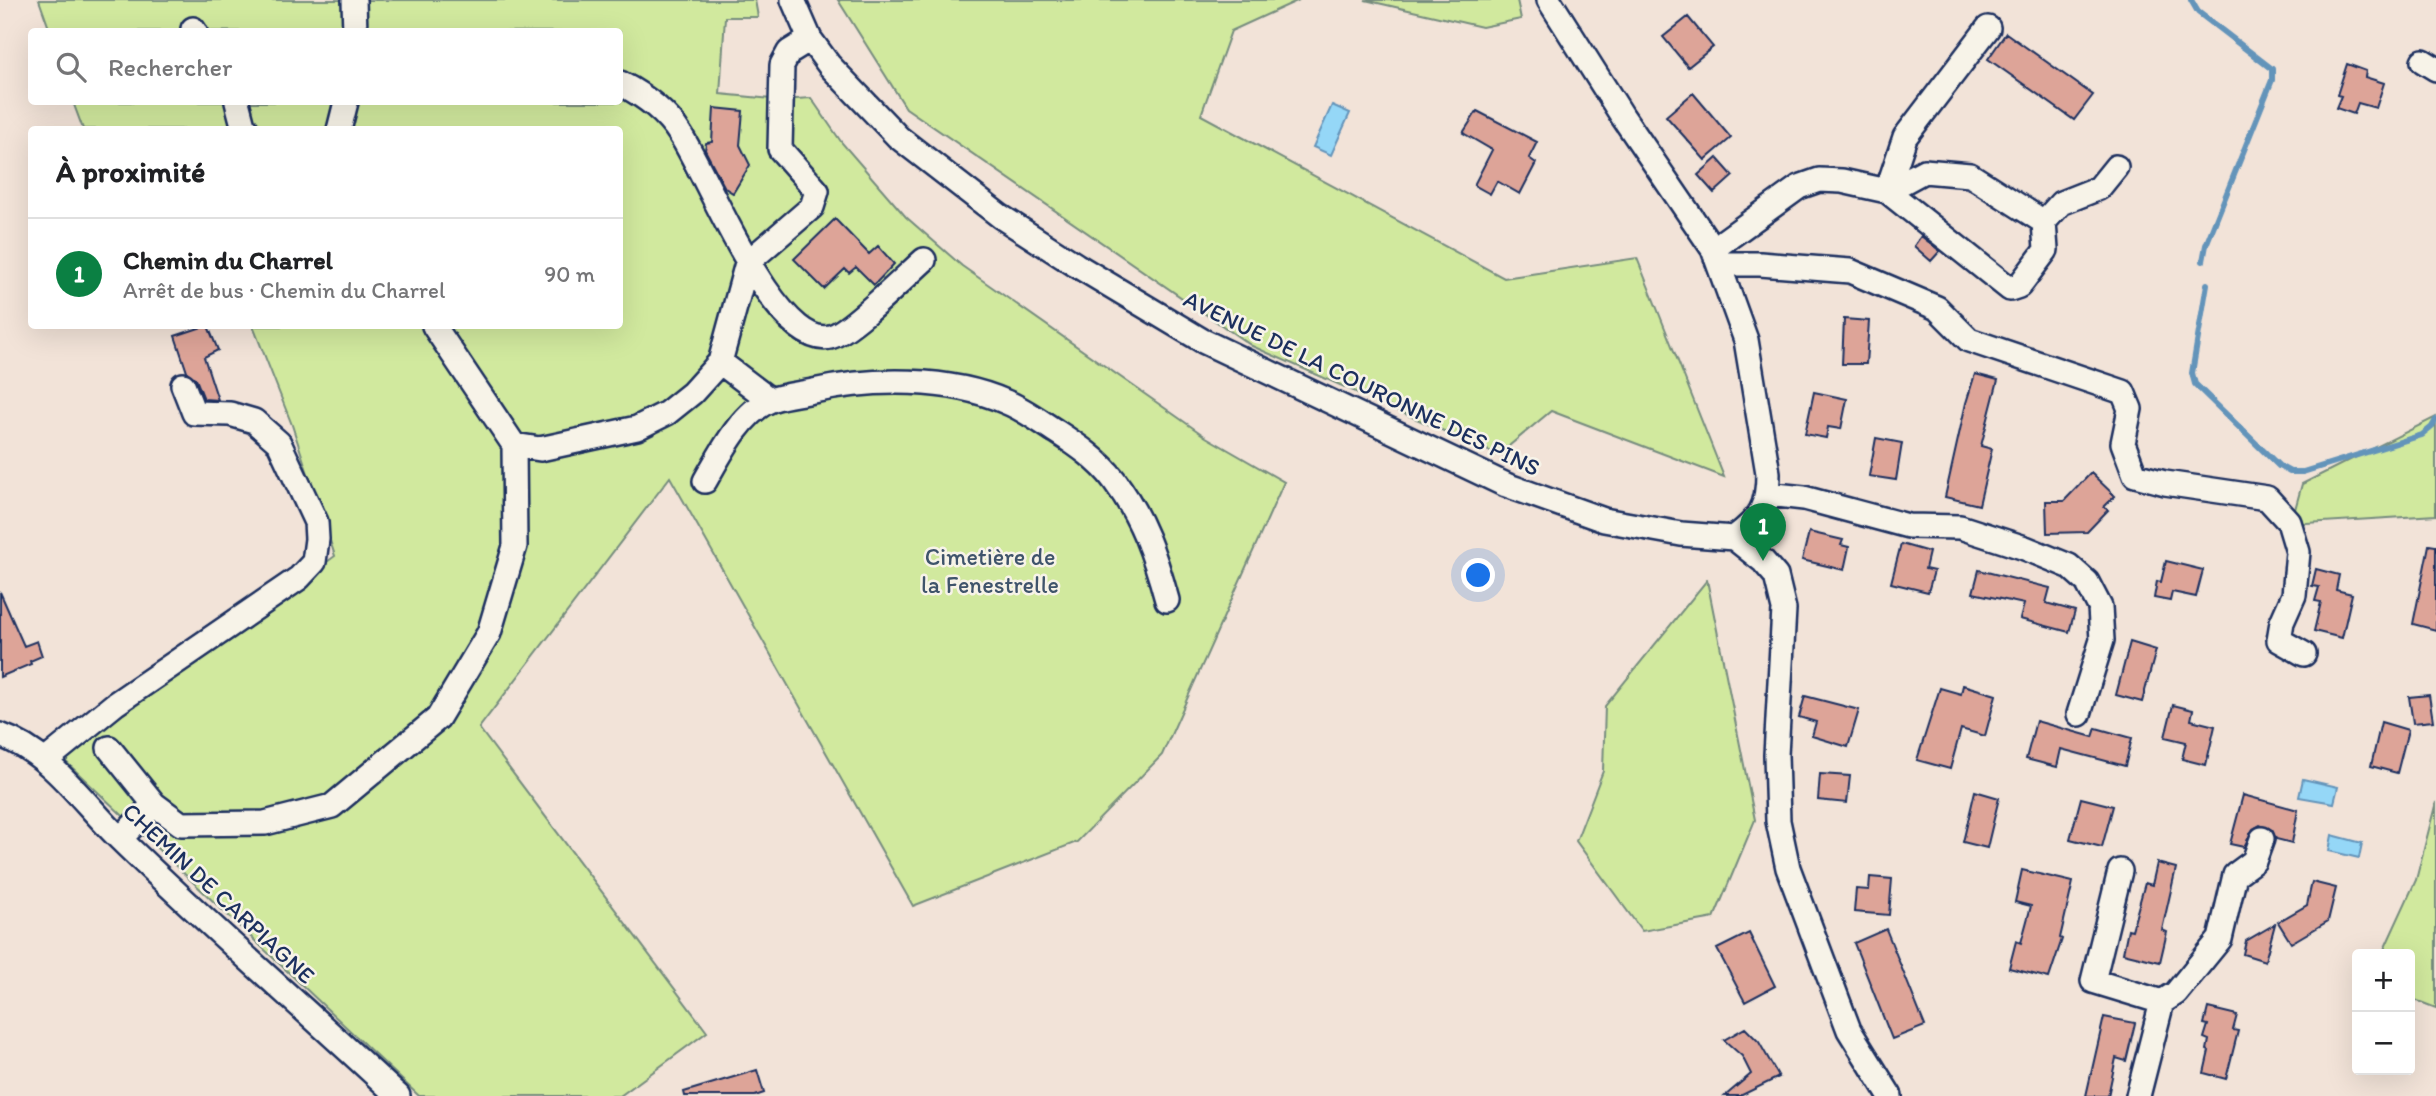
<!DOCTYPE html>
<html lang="fr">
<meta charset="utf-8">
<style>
:root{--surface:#fff;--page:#f6f6f6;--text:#202124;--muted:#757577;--line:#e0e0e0;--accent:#0b8043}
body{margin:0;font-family:Itim,sans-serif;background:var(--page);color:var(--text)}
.controls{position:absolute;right:21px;bottom:21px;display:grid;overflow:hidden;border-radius:7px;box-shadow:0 7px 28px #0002}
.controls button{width:63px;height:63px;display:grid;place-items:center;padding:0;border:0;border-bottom:2px solid var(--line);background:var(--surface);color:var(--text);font:35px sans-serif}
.you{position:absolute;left:1479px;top:576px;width:24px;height:24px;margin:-18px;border:5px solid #fff;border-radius:50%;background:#1a73e8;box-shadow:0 0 0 10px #1a73e833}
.badge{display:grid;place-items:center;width:46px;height:46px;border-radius:50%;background:var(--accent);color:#fff;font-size:23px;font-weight:700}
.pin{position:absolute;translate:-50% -58px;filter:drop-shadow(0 2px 4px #0008)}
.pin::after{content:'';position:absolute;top:37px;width:24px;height:21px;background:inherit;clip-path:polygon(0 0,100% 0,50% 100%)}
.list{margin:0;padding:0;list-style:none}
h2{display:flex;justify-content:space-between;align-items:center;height:91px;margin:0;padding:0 28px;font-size:30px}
h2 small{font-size:23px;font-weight:400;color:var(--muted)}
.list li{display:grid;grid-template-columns:46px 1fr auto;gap:21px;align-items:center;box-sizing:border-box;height:112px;padding:0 28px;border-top:2px solid var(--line)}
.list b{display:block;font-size:26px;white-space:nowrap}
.list p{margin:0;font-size:23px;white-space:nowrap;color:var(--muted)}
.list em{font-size:23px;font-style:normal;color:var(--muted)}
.icon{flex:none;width:38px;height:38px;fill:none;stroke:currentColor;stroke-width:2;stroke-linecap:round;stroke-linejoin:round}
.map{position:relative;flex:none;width:2436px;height:1096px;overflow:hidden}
.search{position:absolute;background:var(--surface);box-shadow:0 7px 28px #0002;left:28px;top:28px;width:595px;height:77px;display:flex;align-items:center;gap:18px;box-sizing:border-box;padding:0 24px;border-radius:7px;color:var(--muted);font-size:26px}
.panel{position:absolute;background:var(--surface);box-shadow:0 7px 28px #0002;left:28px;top:126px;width:595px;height:203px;border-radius:7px}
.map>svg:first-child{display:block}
.green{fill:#d1e99e;stroke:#768c7e;stroke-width:2}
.water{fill:#95d7f7;stroke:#6494ba;stroke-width:2}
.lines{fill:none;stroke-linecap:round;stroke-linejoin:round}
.stream{stroke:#6494ba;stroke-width:6}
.building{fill:#dda498;stroke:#1b2f5e;stroke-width:2}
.minor-casing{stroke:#1b2f5e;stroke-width:28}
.minor{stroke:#f7f3e8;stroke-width:23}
.labels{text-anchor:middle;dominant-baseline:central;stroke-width:5;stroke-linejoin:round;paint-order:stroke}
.street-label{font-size:24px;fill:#1b2f5e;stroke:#f7f3e8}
.park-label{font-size:24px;fill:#3f546b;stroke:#f7f3e8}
</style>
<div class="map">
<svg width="2436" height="1096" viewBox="0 0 2436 1096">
<rect width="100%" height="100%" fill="#f2e3d8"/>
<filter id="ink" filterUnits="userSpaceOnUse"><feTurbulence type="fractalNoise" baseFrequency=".0143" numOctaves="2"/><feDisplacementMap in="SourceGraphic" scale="14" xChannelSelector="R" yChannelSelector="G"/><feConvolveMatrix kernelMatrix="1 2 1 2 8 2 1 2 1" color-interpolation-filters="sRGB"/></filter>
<g filter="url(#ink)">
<path class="green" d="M39 0H755L758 17H725L720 94 781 100 811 98 842 143 906 217 962 266 1206 437 1284 482 1162 755 1077 842 913 906 670 477 479 728 707 1032 620 1096H419L63 759 335 556 292 425 253 326H620V130L83 129 73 102H620V32L50 31Z
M838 0H1299L1231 31 1201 115 1504 278 1637 258 1724 477 1551 411 1498 455 1252 346 906 108Z
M1365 0H1517L1521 19 1482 27Z
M2436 417V515L2291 524 2302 484Z
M1707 580 1755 820 1714 918 1642 931 1576 841 1603 771 1605 706Z
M2436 802V1008L2410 998V954H2382L2416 880Z"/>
<path class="water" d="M1332 105 1350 113 1331 155 1313 147Z
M2303 779 2338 787 2334 803 2299 797Z
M2332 835 2362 843 2359 858 2329 851Z"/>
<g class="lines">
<path class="stream" d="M2191 0 2198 12 2272 69V80L2206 245 2203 261
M2207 284 2192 373 2195 384 2279 466 2290 472H2303L2422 435 2432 427 2436 420"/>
</g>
<path class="building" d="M1688 17 1713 47 1688 67 1663 37Z
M2006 33 2093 95 2074 120 1988 59Z
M2347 64 2366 71 2365 77 2384 83 2376 108 2358 103 2354 114 2336 108 2341 96 2337 95Z
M1693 93 1731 138 1705 160 1666 116Z
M714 108 743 111 740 145 750 165 733 193 725 188 705 150 706 143 712 142Z
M1477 111 1537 142 1529 158 1536 163 1520 194 1497 181 1490 194 1474 185 1492 150 1463 133Z
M1717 158 1733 176 1714 193 1698 175Z
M835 219 869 254 878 246 894 264 874 285 856 267 849 273 845 269 824 289 794 259Z
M1921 236 1940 251 1931 261 1914 246Z
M1844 319 1869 321 1866 364H1842Z
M205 326H208L218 350 204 357 218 400 204 399 196 379 187 372 175 336Z
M1975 374 1998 380 1981 446 1992 449 1979 505 1945 497 1966 403Z
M1814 392 1847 399 1841 429 1828 427 1826 438 1805 434Z
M1876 438 1902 443 1896 480 1869 476Z
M2091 473 2115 496 2104 507 2108 510 2087 532 2047 533 2046 501H2064Z
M1809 532 1843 540 1841 545 1849 547 1844 570 1802 560Z
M1901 544 1929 552 1925 569 1934 571 1928 592 1891 583Z
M2429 545 2436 546V630L2413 624Z
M2166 561 2203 570 2196 597 2172 592 2170 601 2154 598 2157 581 2161 582Z
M2316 569 2339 575 2336 590 2352 594 2342 638 2314 631 2321 602 2315 601 2319 587 2312 586Z
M1979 570 2050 588 2046 603 2075 611 2069 632 2020 619 2024 604 1973 593Z
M0 592 24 646 37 641 42 656 30 661 31 664 0 677Z
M2130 642 2156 650 2142 702 2116 695Z
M1963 685 1996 695 1985 736 1961 729 1950 769 1917 760 1940 688 1961 694Z
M2429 695 2433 721 2413 723 2409 697Z
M1805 696 1859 710 1848 747 1812 736 1816 722 1799 717Z
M2173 705 2193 710 2191 720 2215 726 2206 765 2182 759 2186 742 2165 737Z
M2036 721 2093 737 2096 728 2132 738 2125 766 2061 749 2057 767 2026 759Z
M2381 722 2408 730 2397 773 2371 766Z
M1820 774 1850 776 1847 803 1818 800Z
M1975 791 1999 798 1987 848 1963 842Z
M2243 795 2298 810 2292 843 2276 839 2272 830 2260 825 2253 829 2244 847 2230 844Z
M2081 798 2113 806 2102 847 2070 839Z
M2157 863 2176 868 2162 930 2167 932 2160 962 2123 953 2128 929 2132 930 2145 883 2152 885Z
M2022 870 2073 882 2060 938 2062 939 2049 978 2009 968 2016 941 2021 943 2031 906 2015 902Z
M1870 877 1892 879 1889 915 1854 912 1856 889 1869 890Z
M2312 882 2336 888 2328 921 2291 943 2278 922 2307 905Z
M2275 924 2265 961 2243 954 2246 941Z
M1886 929 1925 1026 1892 1039 1854 943Z
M1749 933 1775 986 1745 1002 1717 949Z
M2208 1008 2237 1015 2233 1030 2238 1031 2226 1079 2204 1073 2209 1051 2207 1050 2209 1040 2204 1038 2208 1025 2204 1024Z
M2104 1017 2135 1023 2126 1061 2116 1058 2108 1096H2086Z
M1745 1028 1759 1042 1779 1077 1740 1096H1725L1751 1074 1742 1056 1724 1040Z
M757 1070 764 1093 755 1096H685L684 1092Z"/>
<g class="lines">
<defs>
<path id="minor" d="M354 0 355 32
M793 0 810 39 829 65 898 137 1000 216 1076 265 1203 341 1506 485 1604 520 1681 534 1734 538 1763 561 1776 576 1784 609 1776 755 1778 821 1788 868 1849 1030 1890 1096
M1549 0 1623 117 1713 249 1746 340 1768 473C1768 507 1761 518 1734 538
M193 29 195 32
M2423 61 2436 69
M620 83C643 95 666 111 680 134 706 172 775 350 830 337 849 333 906 276 924 260
M237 102 243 125 247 130
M339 130 346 102
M1887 191 1905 137 1988 28
M1887 191 1924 171 1970 175 2044 222
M1713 249 1799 187 1819 180 1842 181 1887 191 2010 289 2019 286 2046 250 2044 222 2061 203 2099 188 2116 167
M1719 264H1760L1850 271 1937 308 1969 340 2123 392 2130 409 2123 443 2135 475 2165 483 2267 498 2289 522 2298 552 2294 595 2282 622 2279 640 2304 654
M434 326 514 445 540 449 637 428 667 413 692 393 720 362 747 263 812 207 817 191 780 149 782 65 789 52 810 39
M720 362 770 400
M705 481C720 455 741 412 771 400 783 395 799 394 813 391 872 378 950 377 1006 402 1024 409 1041 422 1057 432 1077 445 1099 460 1114 480 1142 517 1155 556 1167 600
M1768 494 1804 498 1908 526 1960 527 2025 548 2069 566 2087 582 2100 607 2102 640 2079 714
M0 735C51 753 82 802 120 839 210 927 306 1010 398 1096
M109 748 154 804 181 824 265 823 332 806 438 718 489 633 515 546 514 445
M45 761 115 704 299 578 314 562 317 539 316 522 279 443 254 421 230 414 194 413 183 385
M120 839 154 804
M2120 871 2093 981 2162 1002 2138 1096
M2162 1002 2176 993 2220 939 2235 875 2254 861 2262 839"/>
</defs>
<use href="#minor" class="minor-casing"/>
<use href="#minor" class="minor"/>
</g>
</g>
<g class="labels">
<g class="street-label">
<text transform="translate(1362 383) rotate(26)">AVENUE DE LA COURONNE DES PINS</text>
<text transform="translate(219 893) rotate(43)">CHEMIN DE CARPIAGNE</text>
</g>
<g class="park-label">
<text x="990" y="556">Cimetière de<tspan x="990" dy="28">la Fenestrelle</tspan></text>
</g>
</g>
</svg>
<div class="controls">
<button>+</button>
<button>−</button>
</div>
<div class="you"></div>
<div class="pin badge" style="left:1763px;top:561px">1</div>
<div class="search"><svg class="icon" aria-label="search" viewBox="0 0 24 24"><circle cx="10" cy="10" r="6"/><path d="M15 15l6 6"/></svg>Rechercher</div>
<section class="panel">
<h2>À proximité<small></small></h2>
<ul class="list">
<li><span class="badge">1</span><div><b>Chemin du Charrel</b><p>Arrêt de bus · Chemin du Charrel</p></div><em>90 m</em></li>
</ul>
</section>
</div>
